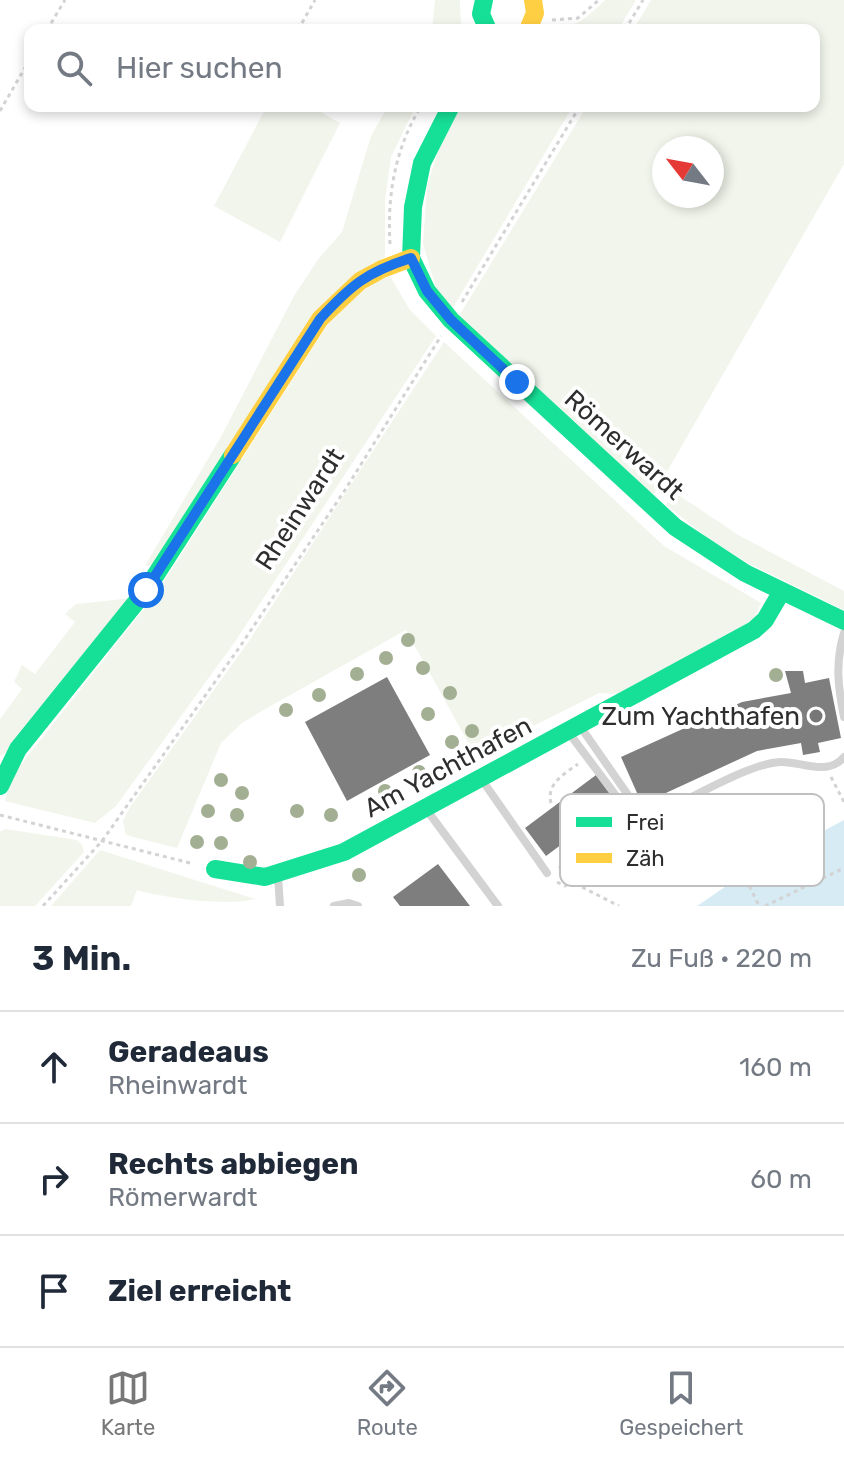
<!DOCTYPE html>
<html lang="de">
<meta charset="utf-8">
<style>
:root{--surface:#fff;--page:#f2f2f3;--text:#1f2937;--muted:#747a83;--line:#e0e1e3;--accent:#777}
body{margin:0;font-family:Rubik,sans-serif;background:var(--page);color:var(--text)}
.compass{position:absolute;left:652px;top:136px;width:72px;height:72px;border-radius:50%;background:var(--surface);box-shadow:0 4px 12px #0003;rotate:301deg}
.stop{position:absolute;width:24px;height:24px;margin:-18px;border:6px solid #1a73e8;border-radius:50%;background:#fff}
.stop.end{background:#1a73e8;border-color:#fff;box-shadow:0 2px 8px #0008}
.list{margin:0;padding:0;list-style:none}
h2{display:flex;justify-content:space-between;align-items:center;height:104px;margin:0;padding:0 32px;font-size:34px}
h2 small{font-size:26px;font-weight:400;color:var(--muted)}
.list li{display:grid;grid-template-columns:52px 1fr auto;gap:24px;align-items:center;box-sizing:border-box;height:112px;padding:0 32px;border-top:2px solid var(--line)}
.list b{display:block;font-size:30px;white-space:nowrap}
.list p{margin:0;font-size:26px;white-space:nowrap;color:var(--muted)}
.list em{font-size:26px;font-style:normal;color:var(--muted)}
.icon{flex:none;width:44px;height:44px;fill:none;stroke:currentColor;stroke-width:2;stroke-linecap:round;stroke-linejoin:round}
.map{position:relative;flex:none;width:844px;height:906px;overflow:hidden}
.search{position:absolute;background:var(--surface);box-shadow:0 4px 12px #0003;left:24px;right:24px;top:24px;height:88px;display:flex;align-items:center;gap:20px;box-sizing:border-box;padding:0 28px;border-radius:16px;color:var(--muted);font-size:30px}
.sheet{height:440px;background:var(--surface)}
nav{display:flex;justify-content:space-around;align-items:center;box-sizing:border-box;height:112px;border-top:2px solid var(--line);background:var(--surface);font-size:22px;color:var(--muted)}
nav a{display:grid;justify-items:center;gap:4px}
nav .on{color:var(--accent)}
.map>svg:first-child{display:block}
.green{fill:#f1f5eb;fill-rule:evenodd}
.water{fill:#d6ebf3}
.building{fill:#7e7e7e}
.lines{fill:none;stroke-linecap:round;stroke-linejoin:round}
.path{stroke:#d3d3d3;stroke-width:3;stroke-dasharray:4 4;stroke-linecap:butt}
.lane{stroke:#d3d3d3;stroke-width:8}
.fast{stroke:#16e098;stroke-width:18}
.slow{stroke:#ffcf43;stroke-width:18}
.tree{fill:#a2af92}
.route{stroke:#1a73e8;stroke-width:10}
.poi-dot{fill:#777;stroke:#fff;stroke-width:3}
.labels{text-anchor:middle;dominant-baseline:central;stroke-width:8;stroke-linejoin:round;paint-order:stroke}
.street-label{font-size:26px;fill:#2e2e2e;stroke:#fff}
.poi-label{font-size:26px;fill:#2e2e2e;stroke:#fff;text-anchor:end}
.key{fill:#fff;stroke:#c0c0c0;stroke-width:2}
.key-label{font-size:22px;fill:#2e2e2e}
</style>
<div class="map">
<svg width="844" height="906" viewBox="0 0 844 906">
<rect width="100%" height="100%" fill="#fff"/>
<path class="green" d="M435 0H460L461 30H432Z
M605 0H636L618 30H557L559 27C579 27 591 13 605 0Z
M651 0H844V164L653 496 459 316 587 106H814V30H633ZM664 148H712V196H664Z
M267 106H310L340 123 280 242 214 206Z
M388 106H416L391 157 385 200V257L368 266 156 565 145 566 222 435 294 296 319 258 342 232 371 136Z
M462 106H573L452 309 437 291 423 244 427 186 442 139Z
M390 276 410 310 436 336 234 643 116 806 95 823 5 801 12 776 158 591 328 324 369 285Z
M444 342 664 546 761 603 753 622 618 694 599 693 475 755 406 630 267 708 242 723 221 743 177 848 126 835 123 821 130 807 249 641Z
M674 492 740 536 844 591V610L746 562 708 538 666 505Z
M133 598 6 753 0 756V719L22 689 14 682 22 665 35 674 75 622 65 614 76 604Z
M5 829 77 840 82 845 84 852 35 906H0V832Z
M100 850 255 899C228 906 168 899 137 890L131 906H51Z"/>
<path class="water" d="M844 820V906H697L747 872Z"/>
<path class="building" d="M785 671H803L805 683 829 678 841 738 818 743 820 752 803 755 801 743 757 751 642 804 621 757 742 702 791 693Z
M387 677 430 755 347 801 305 722Z
M596 775 617 803 546 856 525 828Z
M438 864 470 906H400L393 897Z"/>
<g class="lines">
<path class="path" d="M552 20 578 18 599 0
M47 30 65 0
M298 30 315 0
M625 30 643 0
M0 111 30 59
M390 244C387 195 395 149 421 106
M462 302 580 106
M831 777 844 802
M551 803C546 784 564 774 578 764
M0 815 194 864
M722 828 759 906
M559 866 572 882 619 906
M557 882 565 886 572 882 576 872 572 862 575 852 618 817
M43 906 102 841 239 648 345 490 441 336
M765 906 844 868"/>
<path class="lane" d="M844 633C835 663 838 687 844 717
M580 726 637 808 650 814 660 813C690 799 748 764 780 762 802 761 827 777 844 757
M569 733 638 825
M482 780 547 873
M426 809 498 906
M660 813 687 858
M278 875 280 906
M334 906 349 903 358 906"/>
<path class="fast" d="M484 0 481 14 488 30
M451 106 422 163 413 207 411 258 427 291 451 320 675 527 745 573 844 621
M0 786 18 749 146 590 233 455
M215 869 265 877 344 852 754 630 765 620 782 591"/>
<path class="slow" d="M528 30 535 13 533 0
M233 455 320 319 360 281 382 269 411 258"/>
</g>
<g class="tree">
<circle cx="408" cy="640" r="7"/>
<circle cx="386" cy="658" r="7"/>
<circle cx="423" cy="668" r="7"/>
<circle cx="357" cy="674" r="7"/>
<circle cx="776" cy="675" r="7"/>
<circle cx="450" cy="693" r="7"/>
<circle cx="319" cy="695" r="7"/>
<circle cx="286" cy="710" r="7"/>
<circle cx="428" cy="714" r="7"/>
<circle cx="472" cy="731" r="7"/>
<circle cx="452" cy="742" r="7"/>
<circle cx="419" cy="772" r="7"/>
<circle cx="221" cy="780" r="7"/>
<circle cx="385" cy="791" r="7"/>
<circle cx="242" cy="793" r="7"/>
<circle cx="208" cy="811" r="7"/>
<circle cx="297" cy="811" r="7"/>
<circle cx="237" cy="815" r="7"/>
<circle cx="331" cy="815" r="7"/>
<circle cx="197" cy="842" r="7"/>
<circle cx="221" cy="843" r="7"/>
<circle cx="250" cy="862" r="7"/>
<circle cx="359" cy="875" r="7"/>
</g>
<g class="lines">
<path class="route" d="M146 590 320 319C351 285 367 272 411 258L427 291 451 320 517 382"/>
</g>
<circle class="poi-dot" cx="816" cy="716" r="8"/>
<g class="labels">
<g class="street-label">
<text transform="translate(624 445) rotate(42)">Römerwardt</text>
<text transform="translate(300 509) rotate(-57)">Rheinwardt</text>
<text transform="translate(448 767) rotate(-28)">Am Yachthafen</text>
</g>
<g class="poi-label">
<text x="800" y="716">Zum Yachthafen</text>
</g>
</g>
<rect x="560" y="794" width="264" height="92" rx="12" class="key"/>
<rect x="576" y="817" width="36" height="10" fill="#16e098"/>
<rect x="576" y="853" width="36" height="10" fill="#ffcf43"/>
<g class="key-label">
<text x="626" y="830">Frei</text>
<text x="626" y="866">Zäh</text>
</g>
</svg>
<svg class="compass" viewBox="-18 -18 36 36"><path d="M0-13l5 13h-10z" fill="#e53935"/><path d="M0 13l5-13h-10z" fill="#747a83"/></svg>
<div class="stop" style="left:146px;top:590px"></div>
<div class="stop end" style="left:517px;top:382px"></div>
<div class="search"><svg class="icon" aria-label="search" viewBox="0 0 24 24"><circle cx="10" cy="10" r="6"/><path d="M15 15l6 6"/></svg>Hier suchen</div>
</div>
<section class="sheet">
<h2>3 Min.<small>Zu Fuß · 220 m</small></h2>
<ul class="list">
<li><svg class="icon" aria-label="ahead" viewBox="0 0 24 24"><path d="M12 20V5M6 11l6-6 6 6"/></svg><div><b>Geradeaus</b><p>Rheinwardt</p></div><em>160 m</em></li>
<li><svg class="icon" aria-label="right" viewBox="0 0 24 24"><path d="M7 20v-9h11M14 6l5 5-5 5"/></svg><div><b>Rechts abbiegen</b><p>Römerwardt</p></div><em>60 m</em></li>
<li><svg class="icon" aria-label="arrive" viewBox="0 0 24 24"><path d="M6 21V4h12l-3 4 3 4H6"/></svg><div><b>Ziel erreicht</b></div></li>
</ul>
</section>
<nav>
<a class="on"><svg class="icon" aria-label="map" viewBox="0 0 24 24"><path d="M3 6l6-2 6 2 6-2v14l-6 2-6-2-6 2zM9 4v14M15 6v14"/></svg>Karte</a>
<a><svg class="icon" aria-label="directions" viewBox="0 0 24 24"><path d="M12 3l9 9-9 9-9-9zM9 14v-3h6M13 9l2 2-2 2"/></svg>Route</a>
<a><svg class="icon" aria-label="saved" viewBox="0 0 24 24"><path d="M7 4h10v16l-5-4-5 4z"/></svg>Gespeichert</a>
</nav>
